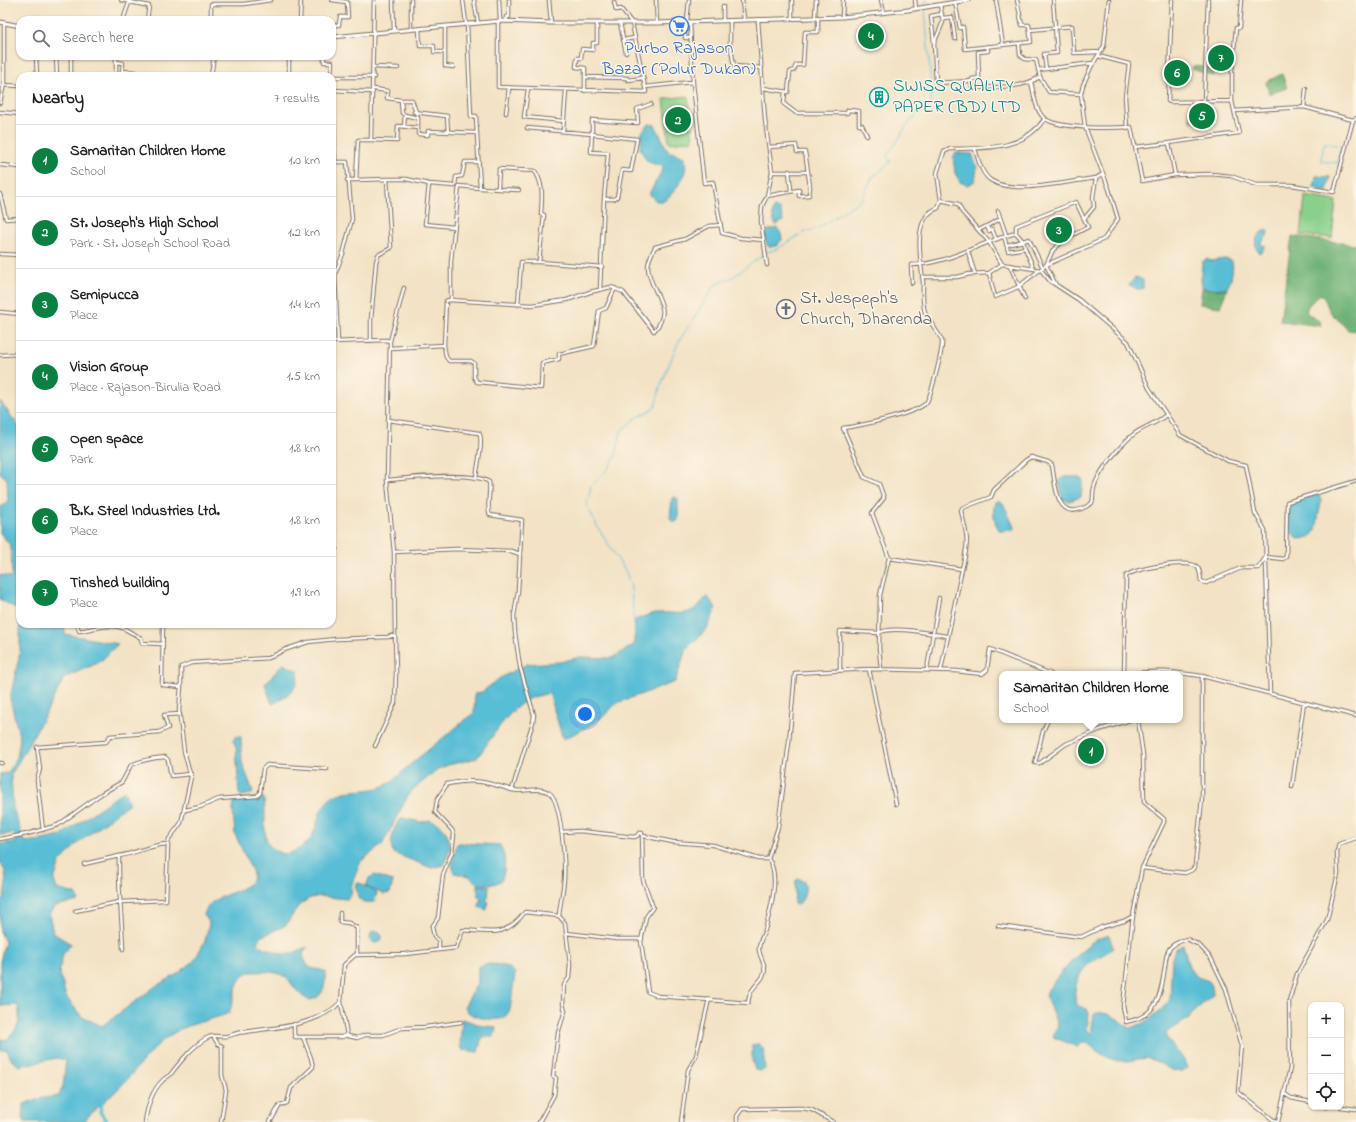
<!DOCTYPE html>
<meta charset="utf-8">
<style>
:root{--surface:#fff;--page:#f2f2f2;--text:#202124;--muted:#757577;--line:#e0e0e0;--accent:#0b8043}
body{margin:0;font-family:"Indie Flower",sans-serif;background:var(--page);color:var(--text)}
.controls{position:absolute;right:12px;bottom:12px;display:grid;overflow:hidden;border-radius:8px;box-shadow:0 1px 3px #0004}
.controls button{width:36px;height:36px;display:grid;place-items:center;padding:0;border:0;border-bottom:1px solid var(--line);background:var(--surface);color:var(--text);font:20px sans-serif}
.you{position:absolute;left:585px;top:714px;width:14px;height:14px;margin:-10px;border:3px solid #fff;border-radius:50%;background:#1a73e8;box-shadow:0 0 0 6px #1a73e833}
.badge{display:grid;place-items:center;width:26px;height:26px;border-radius:50%;background:var(--accent);color:#fff;font-size:13px;font-weight:700}
.pin{position:absolute;translate:-50% -50%;border:2px solid #fff;box-shadow:0 1px 4px #0006}
.popup{position:absolute;left:999px;top:671px;width:184px;height:52px;box-sizing:border-box;display:grid;place-content:center;border-radius:8px;background:var(--surface);filter:drop-shadow(0 1px 3px #0005);font-size:13px;white-space:nowrap;color:var(--muted)}
.popup b{font-size:15px;color:var(--text)}
.popup::after{content:'';position:absolute;left:50%;top:100%;margin-left:-8px;border:8px solid transparent;border-top-color:var(--surface)}
.list{margin:0;padding:0;list-style:none}
h2{display:flex;justify-content:space-between;align-items:center;height:52px;margin:0;padding:0 16px;font-size:17px}
h2 small{font-size:13px;font-weight:400;color:var(--muted)}
.list li{display:grid;grid-template-columns:26px 1fr auto;gap:12px;align-items:center;box-sizing:border-box;height:72px;padding:0 16px;border-top:1px solid var(--line)}
.list b{display:block;font-size:15px;white-space:nowrap}
.list p{margin:0;font-size:13px;white-space:nowrap;color:var(--muted)}
.list em{font-size:13px;font-style:normal;color:var(--muted)}
.icon{flex:none;width:22px;height:22px;fill:none;stroke:currentColor;stroke-width:2;stroke-linecap:round;stroke-linejoin:round}
.map{position:relative;flex:none;width:1356px;height:1122px;overflow:hidden}
.search{position:absolute;background:var(--surface);box-shadow:0 1px 3px #0004;left:16px;top:16px;width:320px;height:44px;display:flex;align-items:center;gap:10px;box-sizing:border-box;padding:0 14px;border-radius:12px;color:var(--muted);font-size:15px}
.panel{position:absolute;background:var(--surface);box-shadow:0 1px 3px #0004;left:16px;top:72px;width:320px;height:556px;border-radius:12px}
.map>svg:first-child{display:block}
.green{fill:#89d08a;stroke:#627d54}
.forest{fill:#6eb276;stroke:#546e4a}
.water{fill:#58bed6;stroke:#4a747a}
.lines{fill:none;stroke-linecap:round;stroke-linejoin:round}
.stream{stroke:#58bed6;stroke-width:1}
.canal{stroke:#58bed6;stroke-width:3.5}
.minor-casing{stroke:#7b6a58;stroke-width:4.5}
.tertiary-casing{stroke:#7b6a58;stroke-width:5}
.minor{stroke:#fff;stroke-width:2.5}
.tertiary{stroke:#fff;stroke-width:3}
.labels{text-anchor:middle;dominant-baseline:central;stroke-width:3;stroke-linejoin:round;paint-order:stroke}
.shop-label{font-size:18px;fill:#366cbe;stroke:#fcf5e5}
.culture-label{font-size:18px;fill:#0d838f;stroke:#fcf5e5;text-anchor:start}
.worship-label{font-size:18px;fill:#5b616d;stroke:#fcf5e5;text-anchor:start}
</style>
<div class="map">
<svg width="1356" height="1122" viewBox="0 0 1356 1122">
<rect width="100%" height="100%" fill="#fcf5e5"/>
<filter id="ink" filterUnits="userSpaceOnUse"><feTurbulence type="fractalNoise" baseFrequency=".025" numOctaves="2"/><feDisplacementMap in="SourceGraphic" scale="8" xChannelSelector="R" yChannelSelector="G"/><feConvolveMatrix kernelMatrix="1 2 1 2 8 2 1 2 1" color-interpolation-filters="sRGB"/></filter>
<filter id="wash" filterUnits="userSpaceOnUse"><feTurbulence type="fractalNoise" baseFrequency=".012" numOctaves="4" result="noise"/><feDisplacementMap in="SourceGraphic" scale="16" xChannelSelector="R" yChannelSelector="G"/><feGaussianBlur stdDeviation="0.9" result="paint"/><feColorMatrix in="noise" values="0 0 0 0 0 0 0 0 0 0 0 0 0 0 0 0 0 1.4 0 .05"/><feComposite in="paint" operator="in"/></filter>
<g filter="url(#wash)">
<rect width="100%" height="100%" fill="#f3e2c5"/>
<path class="green" d="M688 96 693 140 669 143 664 99Z
M1190 110H1215L1214 122 1190 121Z
M1305 196 1336 201 1332 238 1301 235Z"/>
<path class="forest" d="M1192 66 1216 68 1217 70H1212L1213 76 1192 69Z
M1282 74 1287 88 1269 94 1266 82Z
M1292 236 1356 245V331L1348 330C1343 322 1337 320 1332 314 1326 308 1327 298 1320 294L1308 306 1306 312 1320 322 1321 326 1280 321Z
M1202 288 1207 289H1227L1220 307 1200 304Z"/>
<path class="water" d="M649 124 655 125 668 151 684 157C691 172 675 192 664 201H656L650 195V192L664 167 648 162 640 149 642 132Z
M956 153 972 154 977 167 975 181 967 185 960 182 955 173 953 156Z
M1316 176 1330 177 1327 191 1314 188Z
M774 208 780 209 783 221 776 225C773 220 771 213 774 208Z
M777 228 781 233 782 240 776 246 769 247C765 243 764 236 766 231Z
M1263 231H1268L1267 236 1261 243 1262 246 1265 245 1262 252 1260 253C1252 246 1256 236 1263 231Z
M1208 259 1210 261 1225 259 1232 261C1234 267 1231 282 1227 288L1207 289 1201 286 1202 262Z
M1136 277 1143 280V288C1137 292 1134 286 1129 285Z
M0 401 20 428V624H64L65 634 118 644 100 662 64 678 46 713 11 775 13 808 24 842 43 840 60 836 124 791 129 803 77 844 60 862 54 880 57 889 75 894 79 901 55 906 49 914 53 933 71 944 63 954 59 970 66 997 82 1017 102 1026 156 986 176 975 194 961 205 941 208 929 209 922 204 915C210 893 238 896 252 881L253 873 235 834 233 810 234 800 263 797C269 813 257 844 278 852 284 855 289 854 295 851 324 837 311 814 331 798 345 787 368 793 384 786 394 781 404 770 412 763 433 746 453 730 474 713L475 693 482 692 500 678 527 664 560 662 580 657 612 658 634 645 635 620C642 617 650 614 656 613 682 611 688 621 707 596L716 608 707 629 686 649 675 682 617 703 604 716 582 730 563 739 549 693C543 695 535 696 528 699 506 712 492 738 477 758L448 765 437 770 410 792 382 845 361 861 352 883 351 895 347 899 320 896 310 898 299 905 286 925 260 937 258 943C262 948 266 948 272 950 290 958 290 953 307 947L303 954C308 974 314 966 326 972 325 985 324 998 309 1000 300 996 297 991 291 983 282 969 264 972 249 972 235 977 234 1001 229 1013 212 1020 195 1022 179 1030 155 1042 141 1064 124 1083 111 1097 95 1107 84 1122H24L23 1118 24 1104 37 1099 59 1096 63 1086 66 1060 57 1058 19 1066 11 1059 7 1050H0V1039L6 1040C19 1029 21 1022 18 1005L0 1006V962L5 942 0 931V903L4 897 6 883 5 871 0 862V844L17 842 14 833 0 835V774L8 773 17 757 20 739 10 699 20 652V611L0 599V575L12 577 11 546 0 533V507L8 501 7 479 0 473Z
M1064 477H1077L1083 480 1081 497 1069 501 1062 499 1059 480Z
M1316 495 1320 496 1321 501 1316 530 1309 538 1298 539 1289 530C1286 502 1288 500 1316 495Z
M675 497 678 499V520L674 523 670 519 672 498Z
M998 501 1003 503 1014 527 1013 530 1000 531C994 524 992 511 995 502Z
M283 664 298 671C300 689 286 697 272 704L265 684Z
M236 736 241 737 242 763 253 791 252 794 241 796 239 794 236 747 233 740Z
M402 818 421 822 430 820C451 828 455 847 443 865L432 868 393 853C389 842 393 826 402 818Z
M459 843 500 845C506 855 506 870 501 881L493 884H478L469 876 454 873 452 863 457 844Z
M374 875 393 881 390 893 384 894 366 887 369 878Z
M800 879 804 882C807 889 804 901 797 905L794 904 796 880Z
M356 883H360L377 893 374 902H365L358 898 357 890 355 888Z
M478 885 489 886 488 898 485 899 488 901 487 910 479 907 480 900 482 899 478 896Z
M370 937a6 6 0 1 1 12 0a6 6 0 1 1-12 0Z
M1109 935 1113 948C1106 954 1097 957 1089 964 1078 973 1070 992 1078 1006L1087 1009 1089 1014 1087 1029 1091 1034 1094 1014C1107 1009 1120 1021 1130 1028L1144 1023 1161 1010 1170 1000 1172 958 1175 949 1183 945C1187 955 1186 966 1194 974 1205 984 1212 974 1213 995L1192 1013 1188 1019 1166 1033C1169 1048 1183 1052 1187 1068L1181 1072C1168 1071 1161 1062 1150 1059 1141 1057 1133 1061 1125 1061 1109 1062 1097 1051 1086 1042H1083L1078 1047 1053 1037 1058 1026 1045 995C1055 978 1078 951 1095 940 1099 938 1105 937 1109 935Z
M486 964C495 964 509 965 515 973L510 1010 504 1018C492 1021 470 1019 464 1007L478 982V967Z
M462 1019 484 1026 496 1027 494 1037H482L478 1052 462 1050 460 1046Z
M759 1044 763 1048 765 1069 760 1071 755 1070 752 1060V1045Z"/>
<g class="lines">
<path class="stream" d="M925 5 927 0
M1325 143 1341 146 1337 163 1321 161Z
M635 635 631 588 626 572 597 526 587 505 591 486 607 470 616 456 621 431 636 418 655 408 660 387 678 343 715 285 733 277 767 252 777 249 803 233 818 228 861 200 873 176 877 174 891 161 887 156 888 153C904 136 906 116 931 107V85L925 9"/>
<path class="canal" d="M103 1098 100 1112 107 1122"/>
</g>
</g>
<g filter="url(#ink)">
<g class="lines">
<defs>
<path id="minor" d="M121 0 149 6 147 20
M332 0 347 2 348 17H340L339 25H332
M393 0 394 31
M411 0V30
M463 0 466 23
M474 0 478 23
M499 0 500 21
M549 0 551 23
M656 0 657 23
M742 0 744 20
M881 0 884 12
M915 0 916 9
M996 0 1003 45
M1172 0 1168 101 1170 102 1232 101V71L1236 28H1239L1241 0
M955 2 960 28 963 27 965 49 1031 42 1029 25H1022L1017 0
M940 5 943 22 934 43 936 83 972 81
M723 6V21
M815 17 816 0
M842 17 843 0
M792 18V0
M943 18 952 17 955 39
M123 20 130 0
M211 20V4H244L271 0
M300 20 301 0
M758 20 765 120 772 172 767 196 762 206 761 221 767 265
M498 21V87L646 92 632 23 621 9 616 10 614 2
M507 21 506 17H509V0
M730 21V43L734 66 762 68
M687 22 689 0
M690 22 693 84 704 183 713 182 722 233 741 238 763 240
M620 23 626 53
M445 26V66L453 67
M419 29 420 46H434V52H445
M1030 30 1072 26 1074 53 1101 52
M685 34V38H690
M623 40 634 38
M934 43 931 16 942 14
M1019 44 1020 55 1025 59 1036 60 1040 77 1049 92 1081 94 1085 127 1109 189 1118 219 1104 239 1046 265 1053 250 1065 239 1088 227 1084 219
M987 46 988 51 978 52 979 78 972 79V88C996 86 1018 90 1040 77
M36 56 37 76
M56 56 57 76
M71 56V76
M289 56V76
M324 56V62H332L331 76
M1098 56 1129 64 1125 97 1127 128
M116 62 123 63 122 71 135 72V76
M374 67 398 68
M1046 69 1093 63
M1038 70 1046 69 1044 54 1057 53 1053 0
M116 76V56
M211 76 214 56
M332 77H374
M585 77 627 78 628 80 643 78
M1031 82C1034 93 1035 109 1043 117 1055 130 1114 128 1131 127L1142 181 1175 175 1211 174 1231 176 1256 185H1292L1334 192 1353 120 1356 118
M4 85 20 86
M645 87 692 82
M763 88 788 92 790 72 794 70 796 65H803L805 32H818V17
M374 89 388 91 387 98 401 100
M528 89 524 117 564 121
M332 90 373 92
M585 91V68L576 67 577 58H581L582 49 593 50V43H597V24
M785 92 784 104 796 113H847L848 110 859 111V125H862L867 136
M1081 94 1083 85 1091 67 1104 46 1109 0
M1204 100 1208 0
M0 103 4 84V23
M1304 107 1353 120
M1234 111 1304 107 1306 89
M0 112 20 114
M414 112 447 116 448 132
M506 113 509 88
M332 116 334 122 335 162H347L352 219 343 254 335 274
M418 118 412 100H401L402 113 405 115 418 118V134L428 135V131L477 133
M404 126 405 115
M527 128 592 134 591 152 608 153 604 199
M563 131 566 91
M371 140 397 141 398 126 418 128
M1169 143 1239 133 1232 101
M769 147 796 145 797 152H805L808 172H772
M1135 147 1169 143 1175 175
M975 149C978 159 982 176 992 181 1016 195 1068 181 1096 178
M0 165 20 167
M789 171 791 190
M387 179H406L429 184
M347 180H356
M480 188 519 190
M498 188 499 169 535 171C544 185 542 198 541 214L544 215 539 262 602 267
M0 194 6 219 20 218
M767 196 799 190V196L809 195 810 187 808 172
M941 200 958 204 962 212 989 242 1002 264 1041 270 1050 281 1079 300 1128 342 1149 388 1180 435 1228 461 1246 465 1255 513 1265 530 1270 693
M998 211 1006 235
M987 226 989 231 992 229 996 239
M454 227 425 224 429 184 455 186 456 177 462 176 465 162H479
M979 230 1000 219
M1016 233 1023 241 1029 239 1043 268
M1004 236 1008 251 1025 248 1034 269
M1007 245 1023 241 1025 248
M968 252 975 274
M0 254 20 255
M1002 264 989 273 995 297 1018 287 1046 265 1056 285
M1010 266 1025 299
M332 274H335L338 342
M922 277H957L970 274 989 273
M912 283 911 265C949 264 980 242 1016 233V226L1076 202 1084 219 1094 207 1093 197 1096 178 1103 174
M600 289 604 199H614L617 197 622 170 631 171 637 139 592 134V120L638 123 637 109 651 104
M451 299V261L459 186 480 188 476 116H471L467 24
M518 305 521 262H539
M0 312 20 314
M371 341V320L376 262 378 255 391 248 387 179 356 180 358 140H371L374 0
M390 341 404 288
M444 345 446 301 449 300 532 305 567 300 590 292 611 287 623 292 654 331C676 307 649 292 648 267 648 260 652 253 655 247L685 239 709 226 721 225
M390 348 444 345 446 357 449 361H471L474 363V377L477 382 541 388 542 363 559 359V354L594 346 599 311 606 308 615 288
M0 355 20 354
M388 420 479 433C484 439 477 468 476 478
M387 480C408 478 473 471 489 482 491 491 486 509 490 515L522 520 520 554
M332 546 336 549
M394 552 457 549 511 551 520 554 518 591 514 616 515 633 520 667 534 715 533 722 512 790C487 782 474 778 447 784L437 800 435 812 452 830 454 835 452 852 443 875 438 918 432 927 434 936 439 941V950
M889 558 962 569 941 670
M962 569C969 542 968 537 961 511L962 508 991 497 994 490 1026 460 1031 457 1048 462 1052 465C1056 489 1057 527 1092 503 1094 498 1092 493 1094 488 1097 473 1122 443 1134 434 1145 426 1154 425 1166 415
M77 624 79 631C94 629 108 623 123 628V624
M163 624 162 685 181 687 179 710 184 751 191 777 181 823 169 839 168 844
M123 628 141 638 142 643 163 644
M869 669 896 804
M881 669 879 648 880 595 889 558 872 513 884 498 879 484 864 477 843 428C859 426 916 414 926 403 931 397 943 349 942 341 941 336 928 320 925 312 922 303 923 292 923 282 921 260 911 217 938 208L941 200 937 173 944 152 950 149C984 148 1024 151 1045 118
M927 669 939 598
M840 670V631L879 633C891 625 932 634 947 636
M1124 674 1126 576C1136 568 1184 560 1196 566 1201 569 1200 577 1201 581L1206 583 1241 568H1258L1266 557 1283 559 1286 557 1287 502 1356 481
M1135 674C1156 669 1180 673 1202 676L1356 716
M181 687V667L191 663 269 658 284 650 308 642 336 639 388 637 395 635 394 552 387 480 390 341 386 340 332 342
M1048 720 1043 731 1035 763H1040L1066 744 1099 730 1130 720
M375 746 395 703 396 672 395 635
M0 763H2
M1292 787 1304 702
M512 790C524 793 537 786 548 792 562 798 565 864 564 880 563 892 560 904 559 916L565 923 570 964 569 978 564 985 563 1004 565 1011 558 1033 553 1076 556 1078 554 1095 539 1122
M185 810 200 807 219 799 257 796 260 793 263 769 267 765 327 769
M43 830 37 780 40 769 37 747 106 742 110 736 159 732 168 728 164 715 180 714
M561 832 580 831 634 837 637 836 639 833H642L643 880 653 907 646 917 641 941 648 992 658 996 748 1003C749 987 761 983 764 974 767 965 760 959 759 950 758 945 763 935 765 930 770 912 781 873 768 859
M643 836 673 842 713 845 759 859H768L778 827 789 742 795 673 869 669 956 671 982 674 987 670 990 649 1051 674
M0 839 27 834 58 825 101 794 122 782 131 765C142 760 153 758 165 757L168 760 171 776 191 774
M84 864 119 856
M1142 868 1185 873 1192 870 1195 866 1202 799V676
M75 911 119 902H121L166 900 168 844C148 845 138 853 119 856 118 887 122 918 123 949
M340 913V922L349 923 357 928V955
M1133 916 1123 1006 1126 1022C1159 1016 1161 993 1165 966 1166 959 1166 953 1170 948 1174 943 1181 941 1187 939L1199 945 1211 958 1226 989 1242 1046 1238 1092 1276 1122
M998 926 1081 937 1102 927 1124 921 1133 916 1142 868 1164 822V819L1144 802 1143 755 1138 720
M566 933 617 939H642
M294 1024V1033L295 1037H303
M347 1035 348 1036 357 1038 365 1035H383L402 1028 426 1027 461 1022
M213 1036 218 1044 222 1046V1075L226 1090 221 1122
M1285 1094 1291 1098 1311 1102
M1325 1107H1327
M1341 1107 1356 1109
M145 1122C147 1108 152 1091 162 1081 165 1078 167 1077 170 1075 180 1062 194 1044 209 1037 215 1035 221 1037 227 1036 233 1035 238 1032 245 1032 278 1027 316 1026 341 1002L344 965 355 955 405 954 456 948 463 930C492 932 505 938 525 912L559 916
M270 1122 280 1105 287 1103 291 1088 313 1067 311 1058 303 1037H342L347 1035 341 1002
M681 1122 688 1070 696 1056 709 999
M737 1122V1116L742 1109 802 1108 812 1110 833 1122
M1278 1122 1290 1068 1289 1001 1297 974 1327 920 1338 874 1337 852 1339 844 1356 838"/>
<path id="tertiary" d="M0 22 20 26
M332 37 500 21 551 23H657L842 17 908 10 968 0"/>
</defs>
<use href="#minor" class="minor-casing"/>
<use href="#tertiary" class="tertiary-casing"/>
<use href="#minor" class="minor"/>
<use href="#tertiary" class="tertiary"/>
</g>
</g>
<defs>
<symbol id="supermarket-ring" viewBox="-11 -11 22 22"><circle r="9.5" fill="#fcf5e5" stroke="#3f7fe0" stroke-width="1.5"/><path d="M-6-5.5h2.5l.6 2H6L4.5 2H-2.5L-4.4-4H-6ZM-1.5 3.2a1.3 1.3 0 1 0 .1 0ZM3 3.2a1.3 1.3 0 1 0 .1 0Z" fill="#3f7fe0"/></symbol>
<symbol id="building-ring" viewBox="-11 -11 22 22"><circle r="9.5" fill="#fcf5e5" stroke="#0f9aa8" stroke-width="1.5"/><path d="M-4-6H4V6H1V3H-1V6H-4ZM-2.5-4.3h1.7v1.8h-1.7ZM.8-4.3h1.7v1.8H.8ZM-2.5-1h1.7V.8h-1.7ZM.8-1h1.7V.8H.8Z" fill="#0f9aa8"/></symbol>
<symbol id="church-ring" viewBox="-11 -11 22 22"><circle r="9.5" fill="#fcf5e5" stroke="#6b7280" stroke-width="1.5"/><path d="M-1.2-6h2.4v3.5h3.3v2.4h-3.3V6h-2.4V-.1h-3.3v-2.4h3.3Z" fill="#6b7280"/></symbol>
</defs>
<g fill-rule="evenodd">
<use href="#supermarket-ring" x="668" y="15" width="22" height="22"/>
<use href="#building-ring" x="868" y="86" width="22" height="22"/>
<use href="#church-ring" x="775" y="298" width="22" height="22"/>
</g>
<g class="labels">
<g class="shop-label">
<text x="679" y="49">Purbo Rajason<tspan x="679" dy="21">Bazar (Polur Dukan)</tspan></text>
</g>
<g class="culture-label">
<text x="893" y="87">SWISS QUALITY<tspan x="893" dy="21">PAPER (BD) LTD</tspan></text>
</g>
<g class="worship-label">
<text x="800" y="299">St. Jespeph's<tspan x="800" dy="21">Church, Dharenda</tspan></text>
</g>
</g>
</svg>
<div class="controls">
<button>+</button>
<button>−</button>
<button><svg class="icon" aria-label="locate" viewBox="0 0 24 24"><circle cx="12" cy="12" r="6"/><path d="M12 2v4M12 18v4M2 12h4M18 12h4"/></svg></button>
</div>
<div class="you"></div>
<div class="pin badge" style="left:1091px;top:751px">1</div>
<div class="popup"><b>Samaritan Children Home</b>School</div>
<div class="pin badge" style="left:678px;top:120px">2</div>
<div class="pin badge" style="left:1059px;top:230px">3</div>
<div class="pin badge" style="left:871px;top:36px">4</div>
<div class="pin badge" style="left:1202px;top:116px">5</div>
<div class="pin badge" style="left:1177px;top:73px">6</div>
<div class="pin badge" style="left:1221px;top:58px">7</div>
<div class="search"><svg class="icon" aria-label="search" viewBox="0 0 24 24"><circle cx="10" cy="10" r="6"/><path d="M15 15l6 6"/></svg>Search here</div>
<section class="panel">
<h2>Nearby<small>7 results</small></h2>
<ul class="list">
<li><span class="badge">1</span><div><b>Samaritan Children Home</b><p>School</p></div><em>1.0 km</em></li>
<li><span class="badge">2</span><div><b>St. Joseph's High School</b><p>Park · St. Joseph School Road</p></div><em>1.2 km</em></li>
<li><span class="badge">3</span><div><b>Semipucca</b><p>Place</p></div><em>1.4 km</em></li>
<li><span class="badge">4</span><div><b>Vision Group</b><p>Place · Rajason-Birulia Road</p></div><em>1.5 km</em></li>
<li><span class="badge">5</span><div><b>Open space</b><p>Park</p></div><em>1.8 km</em></li>
<li><span class="badge">6</span><div><b>B.K. Steel Industries Ltd.</b><p>Place</p></div><em>1.8 km</em></li>
<li><span class="badge">7</span><div><b>Tinshed building</b><p>Place</p></div><em>1.9 km</em></li>
</ul>
</section>
</div>
